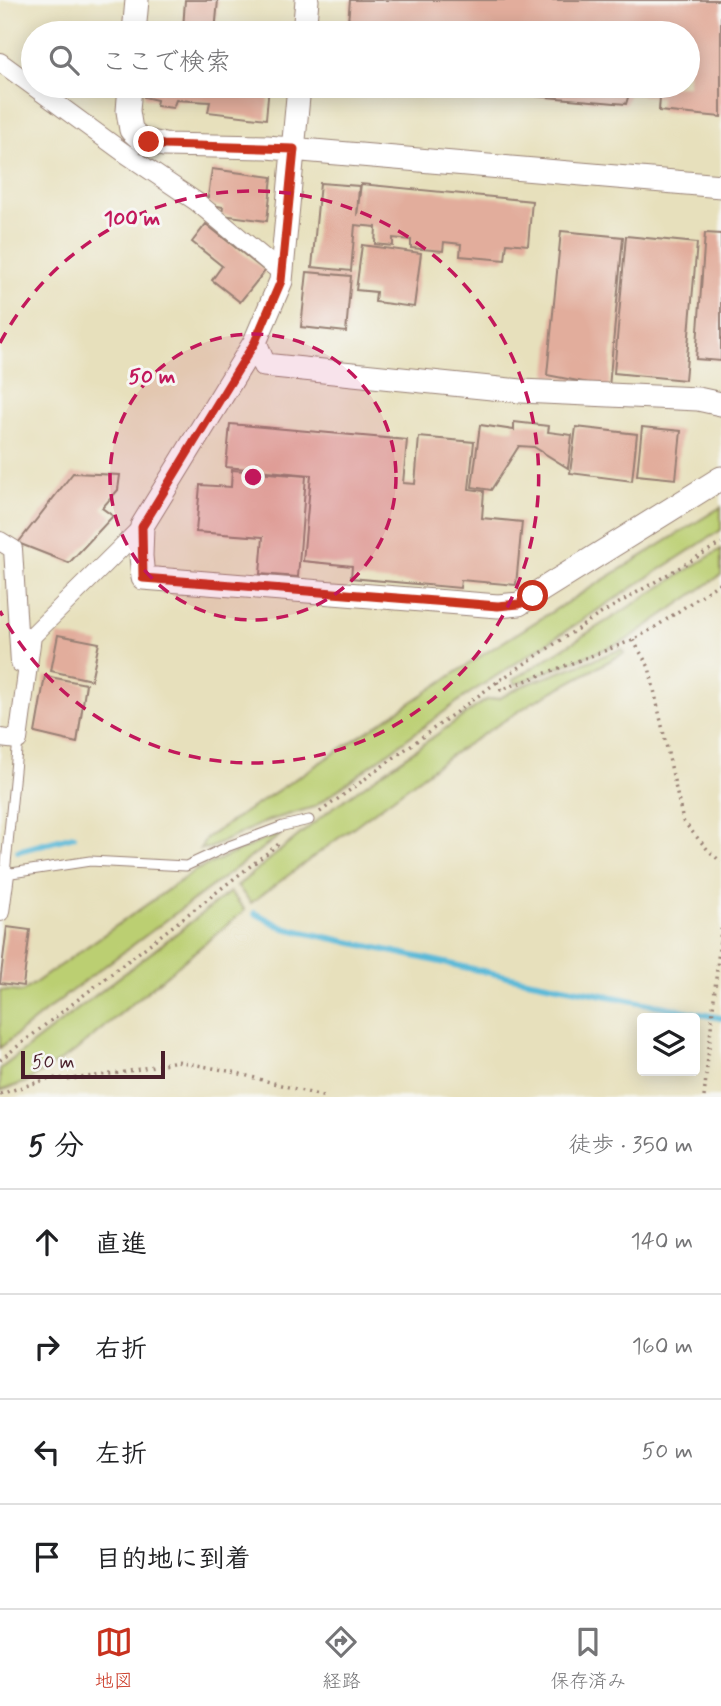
<!DOCTYPE html>
<html lang="ja">
<meta charset="utf-8">
<style>
:root{--surface:#fff;--page:#f2f2f2;--text:#202124;--muted:#757577;--line:#e0e0e0;--accent:#c8321e}
body{margin:0;font-family:Mynerve,"Klee One",sans-serif;background:var(--page);color:var(--text)}
.controls{position:absolute;right:21px;bottom:21px;display:grid;overflow:hidden;border-radius:7px;box-shadow:0 4px 18px #0003}
.controls button{width:63px;height:63px;display:grid;place-items:center;padding:0;border:0;border-bottom:2px solid var(--line);background:var(--surface);color:var(--text);font:35px sans-serif}
.scale{position:absolute;left:21px;bottom:18px;width:144px;box-sizing:border-box;padding-left:7px;border:4px solid #4a1f2b;border-top:0;font-size:19px;line-height:24px;white-space:nowrap;color:#4a1f2b;-webkit-text-stroke:5px #f6f6f2;paint-order:stroke}
.stop{position:absolute;width:21px;height:21px;margin:-16px;border:5px solid #c8321e;border-radius:50%;background:#fff}
.stop.end{background:#c8321e;border-color:#fff;box-shadow:0 2px 7px #0008}
.list{margin:0;padding:0;list-style:none}
h2{display:flex;justify-content:space-between;align-items:center;height:91px;margin:0;padding:0 28px;font-size:30px}
h2 small{font-size:23px;font-weight:400;color:var(--muted)}
.list li{display:grid;grid-template-columns:46px 1fr auto;gap:21px;align-items:center;box-sizing:border-box;height:105px;padding:0 28px;border-top:2px solid var(--line)}
.list b{display:block;font-size:26px;white-space:nowrap}
.list em{font-size:23px;font-style:normal;color:var(--muted)}
.icon{flex:none;width:38px;height:38px;fill:none;stroke:currentColor;stroke-width:2;stroke-linecap:round;stroke-linejoin:round}
.map{position:relative;flex:none;width:721px;height:1097px;overflow:hidden}
.search{position:absolute;background:var(--surface);box-shadow:0 4px 18px #0003;left:21px;right:21px;top:21px;height:77px;display:flex;align-items:center;gap:18px;box-sizing:border-box;padding:0 24px;border-radius:38px;color:var(--muted);font-size:26px}
.sheet{height:511px;background:var(--surface)}
nav{display:flex;justify-content:space-around;align-items:center;box-sizing:border-box;height:98px;border-top:2px solid var(--line);background:var(--surface);font-size:19px;color:var(--muted)}
nav a{display:grid;justify-items:center;gap:4px}
nav .on{color:var(--accent)}
.map>svg:first-child{display:block}
.green{fill:#bbcf72;stroke:#82774e;stroke-width:2}
.lines{fill:none;stroke-linecap:round;stroke-linejoin:round}
.stream{stroke:#5ab9d8;stroke-width:6}
.building{fill:#e2ad9c}
.service-casing{stroke:#988074;stroke-width:11}
.minor-casing{stroke:#988074;stroke-width:20}
.tertiary-casing{stroke:#988074;stroke-width:25}
.path{stroke:#988074;stroke-width:3.5;stroke-dasharray:2 5;stroke-linecap:butt}
.service{stroke:#fff;stroke-width:9}
.minor{stroke:#fff;stroke-width:18}
.tertiary{stroke:#fff;stroke-width:23}
.route{stroke:#c8321e;stroke-width:9}
.ring{fill:none;stroke:#c2185b;stroke-width:3.5;stroke-dasharray:12 9}
.centre{fill:#c2185b;stroke:#f6f6f2;stroke-width:3.5}
.ring-label{font-size:21px;text-anchor:middle;font-weight:bold;fill:#c2185b;stroke:#f6f6f2;stroke-width:6;stroke-linejoin:round;paint-order:stroke}
</style>
<div class="map">
<svg width="721" height="1097" viewBox="0 0 721 1097">
<rect width="100%" height="100%" fill="#f6f6f2"/>
<filter id="ink" filterUnits="userSpaceOnUse"><feTurbulence type="fractalNoise" baseFrequency=".0143" numOctaves="2"/><feDisplacementMap in="SourceGraphic" scale="14" xChannelSelector="R" yChannelSelector="G"/><feConvolveMatrix kernelMatrix="1 2 1 2 8 2 1 2 1" color-interpolation-filters="sRGB"/></filter>
<filter id="wash" filterUnits="userSpaceOnUse"><feTurbulence type="fractalNoise" baseFrequency=".00686" numOctaves="4" result="noise"/><feDisplacementMap in="SourceGraphic" scale="28" xChannelSelector="R" yChannelSelector="G"/><feGaussianBlur stdDeviation="1.57" result="paint"/><feColorMatrix in="noise" values="0 0 0 0 0 0 0 0 0 0 0 0 0 0 0 0 0 1.4 0 .05"/><feComposite in="paint" operator="in"/></filter>
<g filter="url(#wash)">
<rect width="100%" height="100%" fill="#e7e0bc"/>
<path class="green" d="M721 507V530L467 695 314 807 267 821 210 848 200 849 206 838 487 652Z
M721 549V575L625 641 516 684 513 680Z
M622 649 624 653 533 702 448 757 251 903 237 886 331 809 486 700 500 698 522 686Z
M273 836H279L70 992 0 1048V990L22 992 196 870Z
M230 892 245 910 74 1052 26 1082 0 1091V1069Z"/>
<g class="lines">
<path class="stream" d="M18 851 74 836
M255 913 284 928 496 974 721 1018"/>
</g>
<g id="blocks">
<path class="building" d="M185 0H218L215 32 183 29Z
M350 0H721V117L659 111 660 97 629 94 626 104 444 88V86H688V33H347Z
M145 86H269L266 119 208 112 210 102 176 100 173 108 156 106 157 100 144 97Z
M212 169 272 177 267 221 222 215 223 207 207 204Z
M320 183 359 186 357 216 361 184 532 201 528 245 507 243 505 260 460 256 461 244 444 242 443 251 411 248V240L393 238V246L375 244 376 227 355 225 351 271 312 267Z
M206 224 265 271 240 302 212 280 222 266 192 242Z
M561 231 623 237 609 387 547 375Z
M705 233 721 234V361L696 359Z
M626 236 697 243 685 380 614 373Z
M362 245 421 253 414 307 375 302 376 292 356 290Z
M307 272 351 276 346 332 301 327Z
M514 422 549 426 548 432 572 435 568 468 534 447 519 446 491 490 472 487 480 425 514 430Z
M230 424 407 440 403 483 415 484 419 437 474 442 469 489 484 491 482 518 522 522 516 585 461 580 460 588 351 578 352 566 303 561 311 475 226 467Z
M576 427 637 434 632 481 570 473Z
M642 427 681 431 676 479 637 475Z
M232 470 306 476 298 577 260 574 263 537 196 532 200 485 231 487Z
M73 473 120 475 118 490 102 508 113 516 69 563 18 543Z
M58 635 99 643 91 680 51 671Z
M45 676 86 684 77 743 35 733Z
M7 927 30 930 23 986 0 983Z"/>
</g>
</g>
<g filter="url(#ink)">
<use href="#blocks" fill-opacity="0" stroke="#988074" stroke-width="2"/>
<g class="lines">
<defs>
<path id="service" d="M18 740 5 874 90 861 186 866 229 846 283 826 309 820"/>
<path id="minor" d="M0 62 123 152 197 202 282 273
M0 541 13 549 20 663
M0 738 18 740 32 636 142 527
M0 912 5 874"/>
<path id="tertiary" d="M134 33 137 0
M304 33 307 0
M130 86 128 111 131 130 142 140 164 145 267 147 721 186
M299 86 281 281 255 342 142 526 141 556 143 578 498 606 519 604 721 478
M255 342 264 365 521 391 698 399 721 404"/>
</defs>
<use href="#service" class="service-casing"/>
<use href="#minor" class="minor-casing"/>
<use href="#tertiary" class="tertiary-casing"/>
<path class="path" d="M633 640 649 667 683 821 708 850 721 862
M497 682 501 690 633 640 657 626 721 582
M320 812 497 682 597 616 721 543
M0 1060 280 843
M0 1094 51 1078 70 1079 120 1073 177 1061 233 1072 325 1097
M704 1097 721 929"/>
<use href="#service" class="service"/>
<use href="#minor" class="minor"/>
<use href="#tertiary" class="tertiary"/>
</g>
</g>
<g class="lines" filter="url(#ink)">
<path class="route" d="M149 142 163 145 294 149 281 281 255 342 142 527 143 578 498 606 519 604 533 596"/>
</g>
<circle cx="253" cy="477" r="143" fill="#c2185b" fill-opacity=".12"/>
<g class="ring">
<circle cx="253" cy="477" r="143"/>
<path d="M0 343A286 286 0 1 1 0 611"/>
</g>
<circle cx="253" cy="477" r="10" class="centre"/>
<g class="ring-label">
<text x="132" y="225">100 m</text>
<text x="152" y="383">50 m</text>
</g>
</svg>
<div class="controls">
<button><svg class="icon" aria-label="layers" viewBox="0 0 24 24"><path d="M12 4l9 5-9 5-9-5zM3 14l9 5 9-5"/></svg></button>
</div>
<div class="scale">50 m</div>
<div class="stop" style="left:533px;top:596px"></div>
<div class="stop end" style="left:149px;top:142px"></div>
<div class="search"><svg class="icon" aria-label="search" viewBox="0 0 24 24"><circle cx="10" cy="10" r="6"/><path d="M15 15l6 6"/></svg>ここで検索</div>
</div>
<section class="sheet">
<h2>5 分<small>徒歩 · 350 m</small></h2>
<ul class="list">
<li><svg class="icon" aria-label="ahead" viewBox="0 0 24 24"><path d="M12 20V5M6 11l6-6 6 6"/></svg><div><b>直進</b></div><em>140 m</em></li>
<li><svg class="icon" aria-label="right" viewBox="0 0 24 24"><path d="M7 20v-9h11M14 6l5 5-5 5"/></svg><div><b>右折</b></div><em>160 m</em></li>
<li><svg class="icon" aria-label="left" viewBox="0 0 24 24"><path d="M17 20v-9H6M10 6l-5 5 5 5"/></svg><div><b>左折</b></div><em>50 m</em></li>
<li><svg class="icon" aria-label="arrive" viewBox="0 0 24 24"><path d="M6 21V4h12l-3 4 3 4H6"/></svg><div><b>目的地に到着</b></div></li>
</ul>
</section>
<nav>
<a class="on"><svg class="icon" aria-label="map" viewBox="0 0 24 24"><path d="M3 6l6-2 6 2 6-2v14l-6 2-6-2-6 2zM9 4v14M15 6v14"/></svg>地図</a>
<a><svg class="icon" aria-label="directions" viewBox="0 0 24 24"><path d="M12 3l9 9-9 9-9-9zM9 14v-3h6M13 9l2 2-2 2"/></svg>経路</a>
<a><svg class="icon" aria-label="saved" viewBox="0 0 24 24"><path d="M7 4h10v16l-5-4-5 4z"/></svg>保存済み</a>
</nav>
